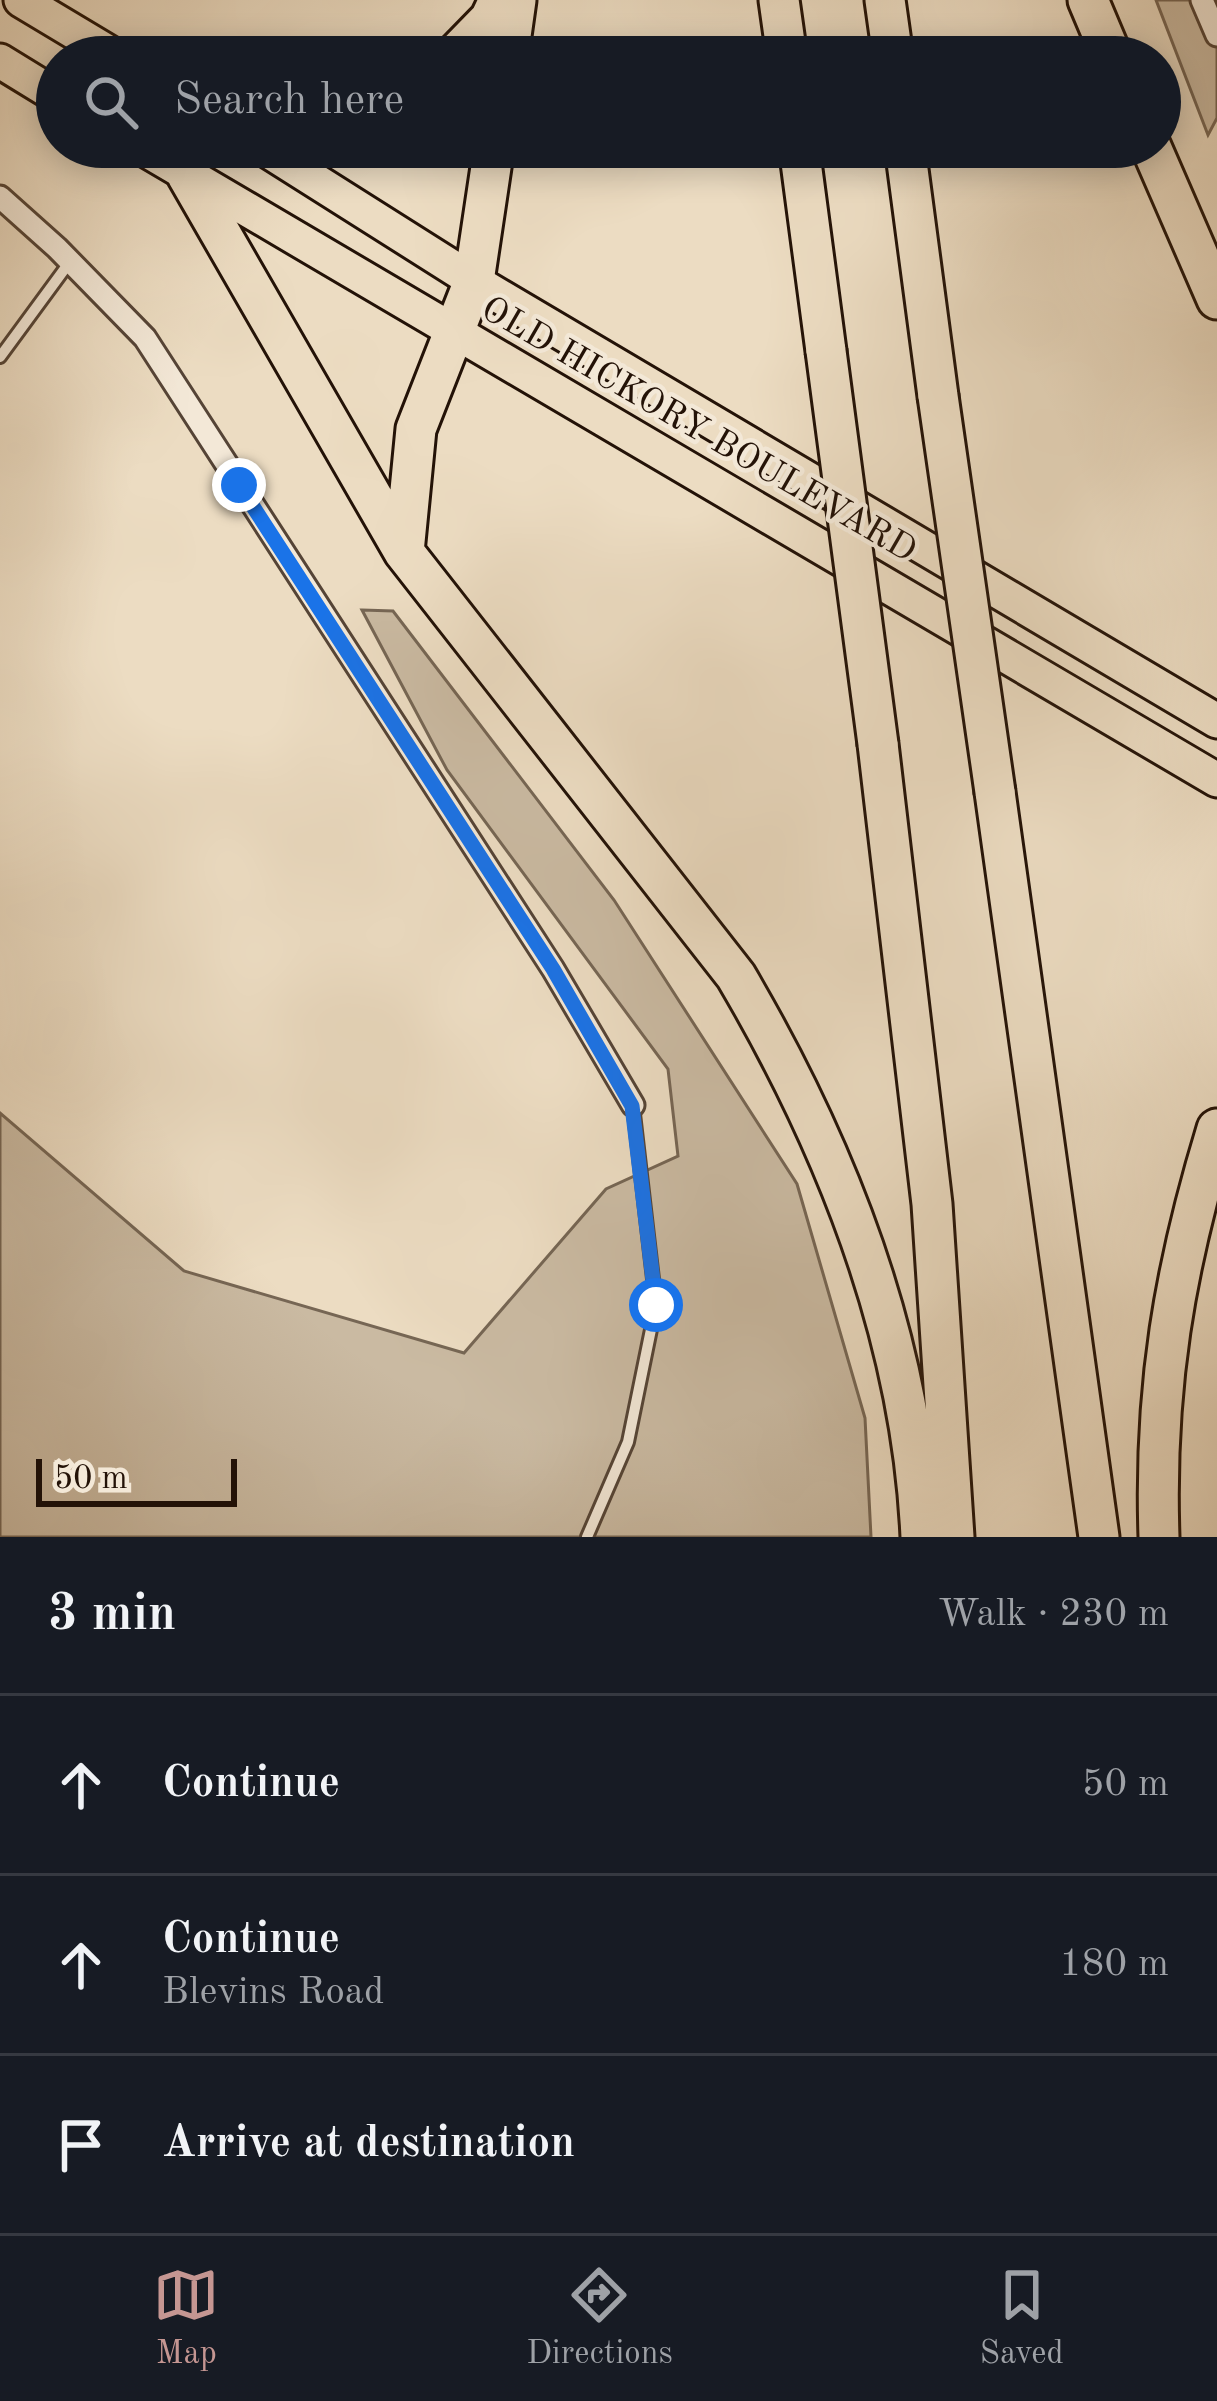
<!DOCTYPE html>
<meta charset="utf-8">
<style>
:root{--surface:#171b24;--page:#242831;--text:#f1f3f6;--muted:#9ea1a6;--line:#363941;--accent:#c59692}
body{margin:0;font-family:"Old Standard TT",serif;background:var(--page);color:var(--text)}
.scale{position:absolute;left:36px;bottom:30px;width:201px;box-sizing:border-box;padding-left:12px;border:6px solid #231207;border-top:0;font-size:33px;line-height:42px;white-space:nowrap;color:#231207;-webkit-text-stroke:9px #f3e8d7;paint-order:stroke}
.stop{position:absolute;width:36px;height:36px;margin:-27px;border:9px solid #1a73e8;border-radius:50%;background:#fff}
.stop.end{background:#1a73e8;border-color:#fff;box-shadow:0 3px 12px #0008}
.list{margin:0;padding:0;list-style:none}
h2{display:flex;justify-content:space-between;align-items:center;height:156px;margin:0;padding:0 48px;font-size:51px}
h2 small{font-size:39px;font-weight:400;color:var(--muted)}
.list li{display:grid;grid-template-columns:78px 1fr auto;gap:36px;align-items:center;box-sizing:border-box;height:180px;padding:0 48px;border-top:3px solid var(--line)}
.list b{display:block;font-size:45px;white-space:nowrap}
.list p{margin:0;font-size:39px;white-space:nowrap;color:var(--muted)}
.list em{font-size:39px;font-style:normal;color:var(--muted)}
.icon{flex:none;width:66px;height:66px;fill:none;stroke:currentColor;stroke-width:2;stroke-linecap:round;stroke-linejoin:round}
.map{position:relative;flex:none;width:1217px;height:1537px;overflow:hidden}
.search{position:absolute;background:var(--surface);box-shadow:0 6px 30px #0003;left:36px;right:36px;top:36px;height:132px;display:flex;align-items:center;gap:30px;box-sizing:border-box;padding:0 42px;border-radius:66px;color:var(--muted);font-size:45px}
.sheet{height:696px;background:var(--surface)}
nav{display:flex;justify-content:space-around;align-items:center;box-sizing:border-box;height:168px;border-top:3px solid var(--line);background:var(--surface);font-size:33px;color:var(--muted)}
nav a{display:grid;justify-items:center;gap:6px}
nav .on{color:var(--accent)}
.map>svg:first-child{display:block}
.green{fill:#cabaa2;stroke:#766654;stroke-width:3}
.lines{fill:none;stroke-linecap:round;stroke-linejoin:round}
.service-casing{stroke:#554436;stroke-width:16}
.minor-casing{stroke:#554436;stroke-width:27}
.primary-casing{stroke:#231207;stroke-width:39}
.motorway-casing{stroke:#231207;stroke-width:45}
.service{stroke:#f3e8d7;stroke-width:10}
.minor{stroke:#f3e8d7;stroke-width:21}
.primary{stroke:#ecdcc2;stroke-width:33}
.motorway{stroke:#ecdcc2;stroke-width:39}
.motorway-bridge-casing{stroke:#231207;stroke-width:45;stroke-linecap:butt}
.motorway-bridge{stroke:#ecdcc2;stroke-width:39}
.route{stroke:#1a73e8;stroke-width:15}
.labels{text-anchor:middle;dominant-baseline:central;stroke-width:9;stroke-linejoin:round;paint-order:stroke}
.street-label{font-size:36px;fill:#231207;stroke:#f3e8d7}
</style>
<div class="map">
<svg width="1217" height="1537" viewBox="0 0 1217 1537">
<rect width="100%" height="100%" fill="#ecdcc2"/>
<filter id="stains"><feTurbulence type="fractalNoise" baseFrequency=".00167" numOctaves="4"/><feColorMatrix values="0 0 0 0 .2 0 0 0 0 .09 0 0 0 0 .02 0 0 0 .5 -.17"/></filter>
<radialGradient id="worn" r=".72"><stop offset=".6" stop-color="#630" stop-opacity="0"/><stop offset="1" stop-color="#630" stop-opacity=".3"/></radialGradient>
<path class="green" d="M1156 0H1217V118L1208 135Z
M362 610 393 611 614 900 797 1184 865 1418 871 1537H0V1113L184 1271 464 1353 606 1189 678 1156 668 1069 447 770Z"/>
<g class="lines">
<defs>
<path id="service" d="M0 357 69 263
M587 1537 628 1442 656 1305 633 1105"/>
<path id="minor" d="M1202 0 1217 35
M0 197 57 248 145 338 553 969 633 1105"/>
<path id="primary" d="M21 0 116 57
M0 61 57 96
M141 147 1217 780
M262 147 474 281 1217 721"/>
<path id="motorway" d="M779 0 787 57
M885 0 893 57
M1088 0 1112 57
M453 57 490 19 499 0
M508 57 516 0
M799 147 826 351
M905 147 938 396
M1151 147 1217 299
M187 175 404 552 736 976C836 1146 912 1339 921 1537
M404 552 416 429 474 281 494 147
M878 744 932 1204 954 1537
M995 792 1099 1537
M1159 1537C1154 1389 1174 1270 1217 1129"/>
</defs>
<use href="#service" class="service-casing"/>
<use href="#minor" class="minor-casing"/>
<use href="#primary" class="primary-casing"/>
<use href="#motorway" class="motorway-casing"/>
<use href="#service" class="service"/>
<use href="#minor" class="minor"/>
<use href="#primary" class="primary"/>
<use href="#motorway" class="motorway"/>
<defs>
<path id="motorway-bridge" d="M826 351 878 744
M938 396 995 792"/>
</defs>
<use href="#motorway-bridge" class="motorway-bridge-casing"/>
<use href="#motorway-bridge" class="motorway-bridge"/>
</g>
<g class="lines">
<path class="route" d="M239 485 553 969 632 1106 656 1305"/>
</g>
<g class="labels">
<g class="street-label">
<text transform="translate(698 431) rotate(30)">OLD HICKORY BOULEVARD</text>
</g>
</g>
<rect width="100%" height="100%" filter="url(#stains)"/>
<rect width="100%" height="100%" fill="url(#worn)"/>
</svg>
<div class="scale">50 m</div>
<div class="stop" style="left:656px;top:1305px"></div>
<div class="stop end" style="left:239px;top:485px"></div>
<div class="search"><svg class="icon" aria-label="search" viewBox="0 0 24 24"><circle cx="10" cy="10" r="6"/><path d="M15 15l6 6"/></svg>Search here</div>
</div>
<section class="sheet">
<h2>3 min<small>Walk · 230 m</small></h2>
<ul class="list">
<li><svg class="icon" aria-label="ahead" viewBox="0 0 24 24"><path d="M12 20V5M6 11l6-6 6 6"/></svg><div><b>Continue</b></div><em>50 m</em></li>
<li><svg class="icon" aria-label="ahead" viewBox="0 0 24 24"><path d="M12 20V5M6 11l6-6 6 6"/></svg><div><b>Continue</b><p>Blevins Road</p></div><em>180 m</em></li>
<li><svg class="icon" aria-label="arrive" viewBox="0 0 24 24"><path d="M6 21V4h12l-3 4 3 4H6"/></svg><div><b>Arrive at destination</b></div></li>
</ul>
</section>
<nav>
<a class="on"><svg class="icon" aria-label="map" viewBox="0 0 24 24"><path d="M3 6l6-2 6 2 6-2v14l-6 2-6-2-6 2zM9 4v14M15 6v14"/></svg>Map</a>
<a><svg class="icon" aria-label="directions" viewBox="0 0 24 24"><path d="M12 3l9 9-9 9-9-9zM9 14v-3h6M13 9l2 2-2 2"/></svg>Directions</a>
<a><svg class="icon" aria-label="saved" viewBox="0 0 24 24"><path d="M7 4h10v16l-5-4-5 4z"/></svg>Saved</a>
</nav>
